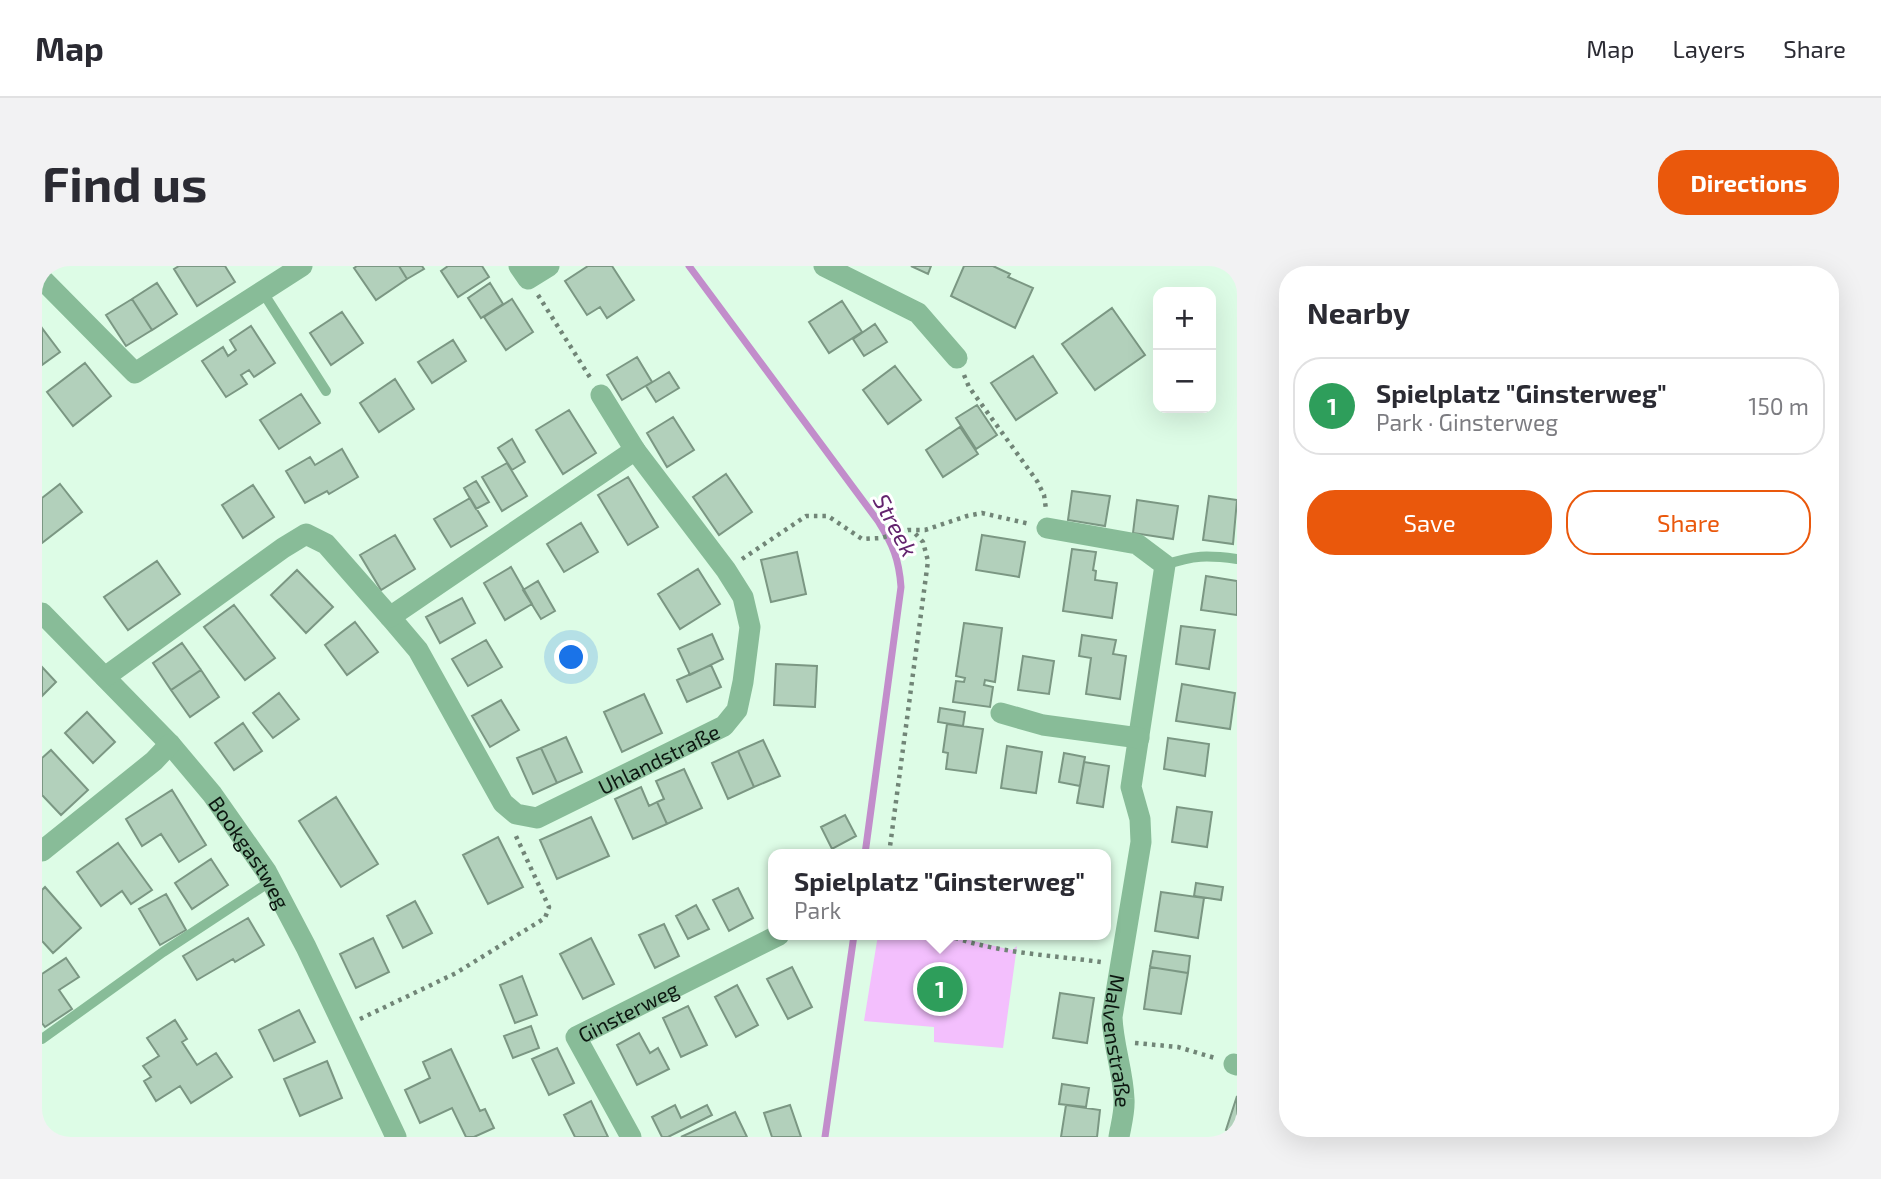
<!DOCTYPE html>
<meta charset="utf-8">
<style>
:root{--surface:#fff;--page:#f2f2f3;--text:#2b2b33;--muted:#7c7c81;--line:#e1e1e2;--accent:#ea580c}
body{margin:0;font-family:"Exo 2",sans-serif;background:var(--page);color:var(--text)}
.controls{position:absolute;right:21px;top:21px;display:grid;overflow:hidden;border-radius:14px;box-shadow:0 7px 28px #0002}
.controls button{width:63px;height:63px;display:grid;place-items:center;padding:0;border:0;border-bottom:2px solid var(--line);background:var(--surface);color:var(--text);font:35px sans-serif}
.you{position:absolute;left:530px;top:392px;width:24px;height:24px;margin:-18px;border:5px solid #fff;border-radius:50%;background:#1a73e8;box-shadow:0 0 0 10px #1a73e833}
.badge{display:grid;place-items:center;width:46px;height:46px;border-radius:50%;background:var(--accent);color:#fff;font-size:23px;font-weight:700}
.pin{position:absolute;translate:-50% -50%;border:4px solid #fff;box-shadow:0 2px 7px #0006}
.popup{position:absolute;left:726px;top:583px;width:343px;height:91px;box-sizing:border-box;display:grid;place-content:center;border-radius:14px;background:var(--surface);filter:drop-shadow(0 2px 5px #0005);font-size:23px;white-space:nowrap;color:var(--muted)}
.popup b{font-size:26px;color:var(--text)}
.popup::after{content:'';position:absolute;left:50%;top:100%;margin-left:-14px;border:14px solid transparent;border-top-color:var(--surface)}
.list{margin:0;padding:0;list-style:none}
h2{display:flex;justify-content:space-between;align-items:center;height:91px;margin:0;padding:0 28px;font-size:30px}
h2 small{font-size:23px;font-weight:400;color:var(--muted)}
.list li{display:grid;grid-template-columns:46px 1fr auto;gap:21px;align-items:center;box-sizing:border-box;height:98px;margin:0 14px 14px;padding:0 14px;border:2px solid var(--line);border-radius:28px}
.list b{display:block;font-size:26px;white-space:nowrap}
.list p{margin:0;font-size:23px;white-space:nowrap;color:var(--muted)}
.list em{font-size:23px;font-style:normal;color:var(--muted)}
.actions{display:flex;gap:14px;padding:21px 28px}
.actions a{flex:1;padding:16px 0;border:2px solid var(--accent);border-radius:28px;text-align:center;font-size:24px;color:var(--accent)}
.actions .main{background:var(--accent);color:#fff}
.map{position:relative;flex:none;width:1195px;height:871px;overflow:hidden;border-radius:28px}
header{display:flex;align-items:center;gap:42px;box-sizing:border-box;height:98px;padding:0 35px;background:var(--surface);border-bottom:2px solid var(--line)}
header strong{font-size:33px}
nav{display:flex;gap:38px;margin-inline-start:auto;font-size:24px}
.intro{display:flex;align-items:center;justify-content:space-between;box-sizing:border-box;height:168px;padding:0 42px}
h1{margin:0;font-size:49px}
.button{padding:18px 32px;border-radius:28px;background:var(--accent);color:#fff;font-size:24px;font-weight:700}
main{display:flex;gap:42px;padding:0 42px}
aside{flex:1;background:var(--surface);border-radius:28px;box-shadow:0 7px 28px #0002}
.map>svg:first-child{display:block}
.green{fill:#f3bffd}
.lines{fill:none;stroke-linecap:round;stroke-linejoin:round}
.stream{stroke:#c28dcb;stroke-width:7}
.building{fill:#b2d0bb;stroke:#7b9783;stroke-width:2}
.path{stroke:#718577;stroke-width:4.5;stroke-dasharray:3.5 5;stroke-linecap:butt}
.lane{stroke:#88bc98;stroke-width:10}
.street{stroke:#88bc98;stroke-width:21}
.labels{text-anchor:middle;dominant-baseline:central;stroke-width:6;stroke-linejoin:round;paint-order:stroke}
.street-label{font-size:21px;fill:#0c1710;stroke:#fff}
.water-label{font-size:23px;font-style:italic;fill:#63236e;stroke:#fff}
</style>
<header>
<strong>Map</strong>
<nav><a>Map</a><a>Layers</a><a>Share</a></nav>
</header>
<div class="intro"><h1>Find us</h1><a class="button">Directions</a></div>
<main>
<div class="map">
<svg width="1195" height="871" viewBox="0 0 1195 871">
<rect width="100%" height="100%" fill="#ddfce6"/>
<path class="green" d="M836 669H905L970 684 975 680 961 782 892 776V761L822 755Z"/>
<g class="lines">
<path class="stream" d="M647 0 836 255C851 279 857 293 859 321L823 588
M783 871 812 669"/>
</g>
<path class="building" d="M137 0H183L193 16 155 40 132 3Z
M315 0H357L365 13 334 34 312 2Z
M357 0H380L382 3 365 13Z
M406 0H440L447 11 416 31 399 5Z
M546 0H570L592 34 565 52 558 41 545 49 523 15Z
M869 0H889L886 8Z
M922 0H951L968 8 966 11 991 22 973 62 909 30Z
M115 17 135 48 110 64 90 33Z
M448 17 461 38 439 52 426 32Z
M90 33 110 64 84 80 64 49Z
M470 33 491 66 464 84 442 51Z
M800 35 820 66 787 87 767 56Z
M1070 42 1103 89 1053 124 1020 78Z
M300 46 321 77 289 99 268 67Z
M833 58 845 76 822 90 811 73Z
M209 60 233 97 212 111 207 104 199 109 205 118 184 131 160 95 181 81 186 90 194 84 188 74Z
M0 62 18 86 0 99Z
M411 74 424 95 390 117 376 96Z
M991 90 1015 127 974 154 949 117Z
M595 91 610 116 580 134 565 109Z
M43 97 69 130 31 160 5 126Z
M853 100 879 134 846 158 821 124Z
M627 106 637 122 614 136 604 120Z
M353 113 372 143 337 166 318 137Z
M259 128 278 157 237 183 218 154Z
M935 139 955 169 934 183 914 152Z
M527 144 554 187 521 208 494 164Z
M631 151 652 184 625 201 605 167Z
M918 161 936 188 901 211 884 184Z
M470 173 483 196 470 204 456 182Z
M300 183 316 211 287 228 285 225 263 237 244 205 268 191 273 199Z
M465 197 485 230 460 245 440 211Z
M684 208 710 246 677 269 651 231Z
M586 211 616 261 586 279 556 229Z
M434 215 447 236 434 243 422 222Z
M18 218 40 246 0 277V232Z
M211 219 232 251 201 272 180 239Z
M1030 225 1068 230 1063 260 1026 254Z
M1167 230 1195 234 1191 278 1161 274Z
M428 232 445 260 409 281 392 253Z
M1095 234 1136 240 1131 273 1091 267Z
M539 257 556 286 522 306 505 278Z
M353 269 373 303 339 324 318 289Z
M940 269 983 276 977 311 934 304Z
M1030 283 1054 286 1051 304 1054 305 1053 314 1075 317 1070 352 1021 345Z
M755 286 764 328 729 336 719 294Z
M115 295 138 328 86 364 62 331Z
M469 301 490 338 463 354 442 317Z
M656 303 678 338 638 363 616 328Z
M255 304 291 341 264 367 229 329Z
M1164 310 1195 315V349L1159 344Z
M496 315 513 345 499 353 481 324Z
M420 332 433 357 398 377 384 351Z
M192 339 233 392 203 414 162 361Z
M313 356 336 386 305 409 283 379Z
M922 357 960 362 953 416 943 414 942 419 951 421 948 441 911 436 914 415 922 416 923 412 914 410Z
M1139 360 1173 364 1167 403 1134 398Z
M670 368 681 393 648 409 636 383Z
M1040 369 1074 374 1071 388 1084 390 1078 433 1044 428 1049 392 1037 390Z
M444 374 460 401 426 420 410 393Z
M140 377 159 404 129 424 111 397Z
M981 390 1012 395 1007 428 976 424Z
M734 398 775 400 773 441 732 439Z
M669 399 679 421 645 436 635 414Z
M0 401 14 416 0 430Z
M159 404 177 431 148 451 129 424Z
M1140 418 1193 427 1188 463 1134 455Z
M237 427 257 453 231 472 211 447Z
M602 428 620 467 580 486 562 446Z
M459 434 477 464 448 481 430 450Z
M898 442 923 446 921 460 896 456Z
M45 446 73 476 51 497 23 467Z
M201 457 220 485 192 504 173 477Z
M905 458 941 463 934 507 904 503 906 487 901 486Z
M524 471 540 506 515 517 499 482Z
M1126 472 1167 478 1163 510 1122 503Z
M721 474 738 510 712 521 696 485Z
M965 480 1000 486 994 527 959 522Z
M499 482 515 517 491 528 475 492Z
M9 484 46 524 19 549 0 529V492Z
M696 485 712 521 686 533 670 497Z
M1022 487 1043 491 1038 520 1017 516Z
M1042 496 1067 500 1061 541 1035 537Z
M642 503 660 542 625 558 615 536 622 533 614 515Z
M599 521 607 540 615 536 625 558 591 573 573 533Z
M130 524 164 579 137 596 119 568 100 580 84 553Z
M294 531 336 598 299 621 257 555Z
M1135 541 1170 546 1165 581 1130 576Z
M803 549 814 570 790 583 779 561Z
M549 551 567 590 515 613 498 574Z
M456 571 481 621 446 638 421 589Z
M76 577 110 624 89 638 80 625 59 640 35 606Z
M169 593 186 619 150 643 133 617Z
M1154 617 1181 621 1179 634 1152 630Z
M3 621 39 662 11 687 0 675V624Z
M696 622 711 652 687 665 671 634Z
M1119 626 1162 632 1156 672 1113 665Z
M124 628 144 664 118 679 97 643Z
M373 635 390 667 361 682 345 650Z
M654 639 667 663 646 673 634 650Z
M206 652 222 679 193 696 191 693 155 714 141 690Z
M622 658 637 690 613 702 597 669Z
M331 672 347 706 314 722 298 688Z
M549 672 572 718 541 733 518 688Z
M1111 685 1148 690 1146 707 1108 701Z
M24 692 37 711 17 724 30 743 3 761 0 757V708Z
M750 701 770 741 746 753 725 713Z
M1108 701 1146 707 1139 748 1102 743Z
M480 710 495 749 473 757 458 719Z
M695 719 716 759 694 771 673 731Z
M1018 727 1052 732 1045 777 1011 772Z
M646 740 665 779 639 791 621 752Z
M257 744 273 776 232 795 217 764Z
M133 754 145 773 140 776 155 799 174 787 190 811 149 837 138 820 114 835 102 815 109 811 101 800 117 790 105 772Z
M489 760 497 782 471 792 462 770Z
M597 767 608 787 616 782 627 803 595 819 575 779Z
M515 782 532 817 507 829 490 793Z
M409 783 438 845 443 843 452 862 432 871H424L410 842 378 857 363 824 388 812 381 796Z
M285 795 300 832 258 850 242 813Z
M1020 818 1047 822 1044 841 1017 838Z
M1195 830V868L1184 864Z
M549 835 566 871H533L522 849Z
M633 839 639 852 665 839 670 849 626 871H620L610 851Z
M748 839 759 871H730L722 847Z
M1024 839 1058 844 1055 871H1019Z
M693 846 705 871H639Z"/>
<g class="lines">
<path class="path" d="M496 29 549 113
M922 109 927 121 995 215 1002 229 1004 243
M700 293 764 250H786L820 273 839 272 866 264H883L925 250 940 247 988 258
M847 588 886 295 881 276 870 264
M905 669C953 687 1008 689 1059 696
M318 753 414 707 503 652 507 641 473 568
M1093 777 1136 781 1173 792"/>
<path class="lane" d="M220 25 284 125
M1123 299C1152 289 1165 289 1195 293
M0 773 121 686 229 615"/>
<g class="street">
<path d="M477 0 486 13 507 0"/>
<path d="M782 0 876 47 915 92"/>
<path d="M0 13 93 107 260 0"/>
<path id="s1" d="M1005 262 1095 278 1123 299 1089 521 1098 553 1099 576 1070 751C1071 779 1081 805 1082 833 1083 845 1079 859 1077 871"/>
<path id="s2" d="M0 347 128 478 170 528 224 605 264 681 354 871"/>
<path id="s3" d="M348 351 376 384 461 537 474 548 495 552 682 460 695 444 701 416 708 361 701 331 684 304 593 184 559 129"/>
<path d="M63 411 241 282 264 268 284 278 348 351 593 184"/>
<path d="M959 447 1001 459 1097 472"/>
<path d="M0 585 112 495 128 478"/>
<path d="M1192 798 1195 799"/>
<path id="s4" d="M589 871 534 771 737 669"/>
</g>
</g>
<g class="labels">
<g class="street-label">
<text stroke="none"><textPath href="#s3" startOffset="392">Uhlandstraße</textPath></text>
<text stroke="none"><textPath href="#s2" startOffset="318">Bookgastweg</textPath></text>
<text stroke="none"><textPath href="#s4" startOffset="172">Ginsterweg</textPath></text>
<text stroke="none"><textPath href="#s1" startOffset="609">Malvenstraße</textPath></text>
</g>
<g class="water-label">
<text transform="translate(854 259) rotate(62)">Streek</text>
</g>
</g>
</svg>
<div class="controls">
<button>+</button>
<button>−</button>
</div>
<div class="you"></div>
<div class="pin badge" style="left:898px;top:723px;background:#2e9e5b">1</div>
<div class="popup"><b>Spielplatz &quot;Ginsterweg&quot;</b>Park</div>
</div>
<aside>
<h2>Nearby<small></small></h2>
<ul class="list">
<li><span class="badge" style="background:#2e9e5b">1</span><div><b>Spielplatz &quot;Ginsterweg&quot;</b><p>Park · Ginsterweg</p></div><em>150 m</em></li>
</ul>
<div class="actions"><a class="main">Save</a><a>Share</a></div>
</aside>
</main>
